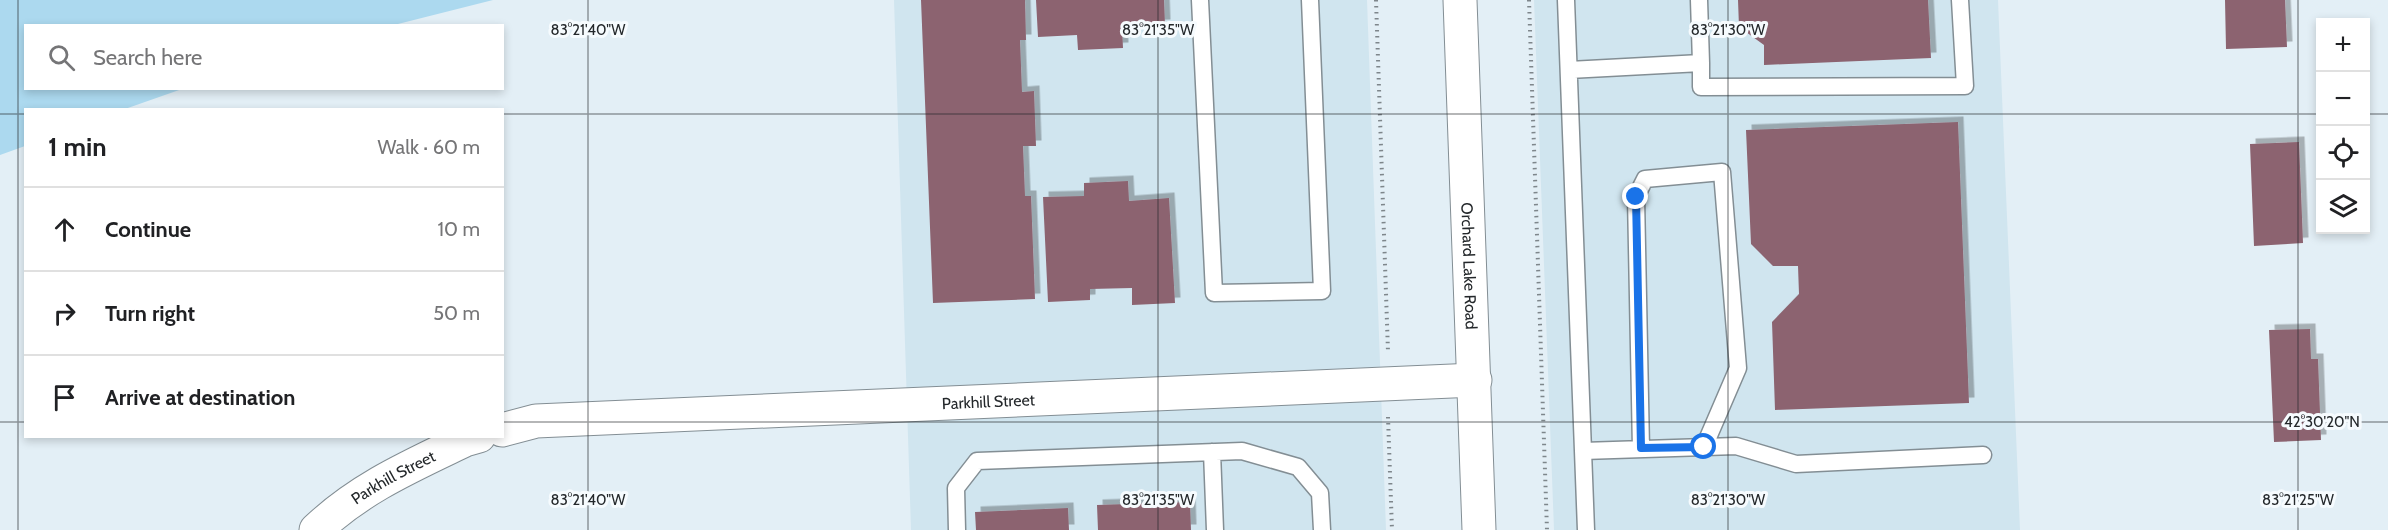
<!DOCTYPE html>
<meta charset="utf-8">
<style>
:root{--surface:#fff;--page:#f6f6f6;--text:#202124;--muted:#757577;--line:#e0e0e0}
body{margin:0;font-family:Cabin,sans-serif;background:var(--page);color:var(--text)}
.controls{position:absolute;right:18px;top:18px;display:grid;overflow:hidden;border-radius:0px;box-shadow:0 3px 9px #0003}
.controls button{width:54px;height:54px;display:grid;place-items:center;padding:0;border:0;border-bottom:2px solid var(--line);background:var(--surface);color:var(--text);font:30px sans-serif}
.stop{position:absolute;width:18px;height:18px;margin:-14px;border:4px solid #1a73e8;border-radius:50%;background:#fff}
.stop.end{background:#1a73e8;border-color:#fff;box-shadow:0 2px 6px #0008}
.list{margin:0;padding:0;list-style:none}
h2{display:flex;justify-content:space-between;align-items:center;height:78px;margin:0;padding:0 24px;font-size:26px}
h2 small{font-size:20px;font-weight:400;color:var(--muted)}
.list li{display:grid;grid-template-columns:39px 1fr auto;gap:18px;align-items:center;box-sizing:border-box;height:84px;padding:0 24px;border-top:2px solid var(--line)}
.list b{display:block;font-size:22px;white-space:nowrap}
.list em{font-size:20px;font-style:normal;color:var(--muted)}
.icon{flex:none;width:33px;height:33px;fill:none;stroke:currentColor;stroke-width:2;stroke-linecap:round;stroke-linejoin:round}
.map{position:relative;flex:none;width:2388px;height:530px;overflow:hidden}
.search{position:absolute;background:var(--surface);box-shadow:0 3px 9px #0003;left:24px;top:24px;width:480px;height:66px;display:flex;align-items:center;gap:15px;box-sizing:border-box;padding:0 21px;border-radius:0px;color:var(--muted);font-size:22px}
.panel{position:absolute;background:var(--surface);box-shadow:0 3px 9px #0003;left:24px;top:108px;width:480px;height:330px;border-radius:0px}
.map>svg:first-child{display:block}
.built{fill:#d0e5ef}
.green{fill:#acd9ef}
.building{fill:#8c6370;filter:url(#shadow)}
.lines{fill:none;stroke-linecap:round;stroke-linejoin:round}
.service-casing{stroke:#838e94;stroke-width:19}
.minor-casing{stroke:#838e94;stroke-width:35}
.secondary-casing{stroke:#838e94;stroke-width:35}
.path{stroke:#7e868b;stroke-width:4;stroke-dasharray:1.5 4.5;stroke-linecap:butt}
.service{stroke:#fff;stroke-width:16}
.minor{stroke:#fff;stroke-width:33}
.secondary{stroke:#fff;stroke-width:33}
.route{stroke:#1a73e8;stroke-width:8}
.ticks{fill:none;stroke:#24282b;stroke-width:1.5;stroke-opacity:0.45}
.labels{text-anchor:middle;dominant-baseline:central;stroke-width:6;stroke-linejoin:round;paint-order:stroke}
.street-label{font-size:16px;fill:#24282b;stroke:#f6fbfe}
.ticks-label{font-size:15px;text-anchor:middle;fill:#24282b;stroke:#f6fbfe;stroke-width:6;stroke-linejoin:round;paint-order:stroke}
</style>
<div class="map">
<svg width="2388" height="530" viewBox="0 0 2388 530">
<defs>
<filter id="shadow"><feDropShadow dx="5.5" dy="-5.5" stdDeviation="0" flood-color="#0004"/></filter>
</defs>
<rect width="100%" height="100%" fill="#e3eff6"/>
<path class="built" d="M894 0H1367L1386 530H911Z
M1534 0H1998L2020 530H1554Z"/>
<path class="green" d="M0 0H493L390 26H26V88L182 89 125 109 26 110 25 146 0 155Z"/>
<path class="building" d="M921 0H1025L1026 40H1020L1022 92 1034 91 1036 146H1023L1025 196H1031L1035 299 933 303Z
M1036 0H1164L1165 25 1122 28 1123 48 1078 50 1077 35 1038 37Z
M1738 0H1928L1931 58 1764 65V45L1739 27Z
M2225 0H2285L2287 47 2226 49Z
M1958 122 1969 403 1775 410 1772 322 1799 294 1798 266H1773L1751 244 1746 130Z
M2299 142 2303 243 2254 246 2250 144Z
M1128 181 1129 201 1169 198 1175 303 1132 305V288L1090 289V300L1048 302 1043 197 1084 196V183Z
M2310 329 2311 359H2318L2321 440 2274 442 2269 330Z
M1190 502 1191 530H1098L1097 505Z
M1068 508 1069 530H976L975 512Z"/>
<g class="lines">
<defs>
<path id="service" d="M1200 0 1214 293 1322 291 1310 0
M1566 0 1583 451
M1699 0 1701 63
M1569 70 1701 63V87L1965 86 1960 0
M1641 449 1636 197 1645 179 1722 172 1738 368 1704 447
M1212 452 1215 530
M957 530 956 488 977 461 1242 451 1298 467 1320 493 1322 530
M1586 530 1583 451 1736 446 1796 464 1983 455"/>
<g id="minor">
<path id="s1" d="M502 430 536 421 1475 380"/>
<path id="s2" d="M316 530C360 488 411 466 465 440L479 436"/>
</g>
<g id="secondary">
<path id="s3" d="M1460 0 1479 530"/>
</g>
</defs>
<use href="#service" class="service-casing"/>
<use href="#minor" class="minor-casing"/>
<use href="#secondary" class="secondary-casing"/>
<path class="path" d="M1376 0 1388 352
M1529 0 1547 530
M1388 417 1392 530"/>
<use href="#service" class="service"/>
<use href="#minor" class="minor"/>
<use href="#secondary" class="secondary"/>
</g>
<g class="lines">
<path class="route" d="M1636 197 1641 448 1704 447"/>
</g>
<path class="ticks" d="M18 0V530M588 0V530M1158 0V530M1728 0V530M2298 0V530M0 114H26M502 114H2320M2366 114H2388M0 422H26M502 422H2388"/>
<g class="labels">
<g class="street-label">
<text stroke="none"><textPath href="#s3" startOffset="266">Orchard Lake Road</textPath></text>
<text stroke="none"><textPath href="#s1" startOffset="488">Parkhill Street</textPath></text>
<text stroke="none"><textPath href="#s2" startOffset="94">Parkhill Street</textPath></text>
</g>
</g>
<g class="ticks-label">
<text x="588" y="35">83°21'40"W</text>
<text x="1158" y="35">83°21'35"W</text>
<text x="1728" y="35">83°21'30"W</text>
<text x="2322" y="427">42°30'20"N</text>
<text x="588" y="505">83°21'40"W</text>
<text x="1158" y="505">83°21'35"W</text>
<text x="1728" y="505">83°21'30"W</text>
<text x="2298" y="505">83°21'25"W</text>
</g>
</svg>
<div class="controls">
<button>+</button>
<button>−</button>
<button><svg class="icon" aria-label="locate" viewBox="0 0 24 24"><circle cx="12" cy="12" r="6"/><path d="M12 2v4M12 18v4M2 12h4M18 12h4"/></svg></button>
<button><svg class="icon" aria-label="layers" viewBox="0 0 24 24"><path d="M12 4l9 5-9 5-9-5zM3 14l9 5 9-5"/></svg></button>
</div>
<div class="stop" style="left:1704px;top:447px"></div>
<div class="stop end" style="left:1636px;top:197px"></div>
<div class="search"><svg class="icon" aria-label="search" viewBox="0 0 24 24"><circle cx="10" cy="10" r="6"/><path d="M15 15l6 6"/></svg>Search here</div>
<section class="panel">
<h2>1 min<small>Walk · 60 m</small></h2>
<ul class="list">
<li><svg class="icon" aria-label="ahead" viewBox="0 0 24 24"><path d="M12 20V5M6 11l6-6 6 6"/></svg><div><b>Continue</b></div><em>10 m</em></li>
<li><svg class="icon" aria-label="right" viewBox="0 0 24 24"><path d="M7 20v-9h11M14 6l5 5-5 5"/></svg><div><b>Turn right</b></div><em>50 m</em></li>
<li><svg class="icon" aria-label="arrive" viewBox="0 0 24 24"><path d="M6 21V4h12l-3 4 3 4H6"/></svg><div><b>Arrive at destination</b></div></li>
</ul>
</section>
</div>
